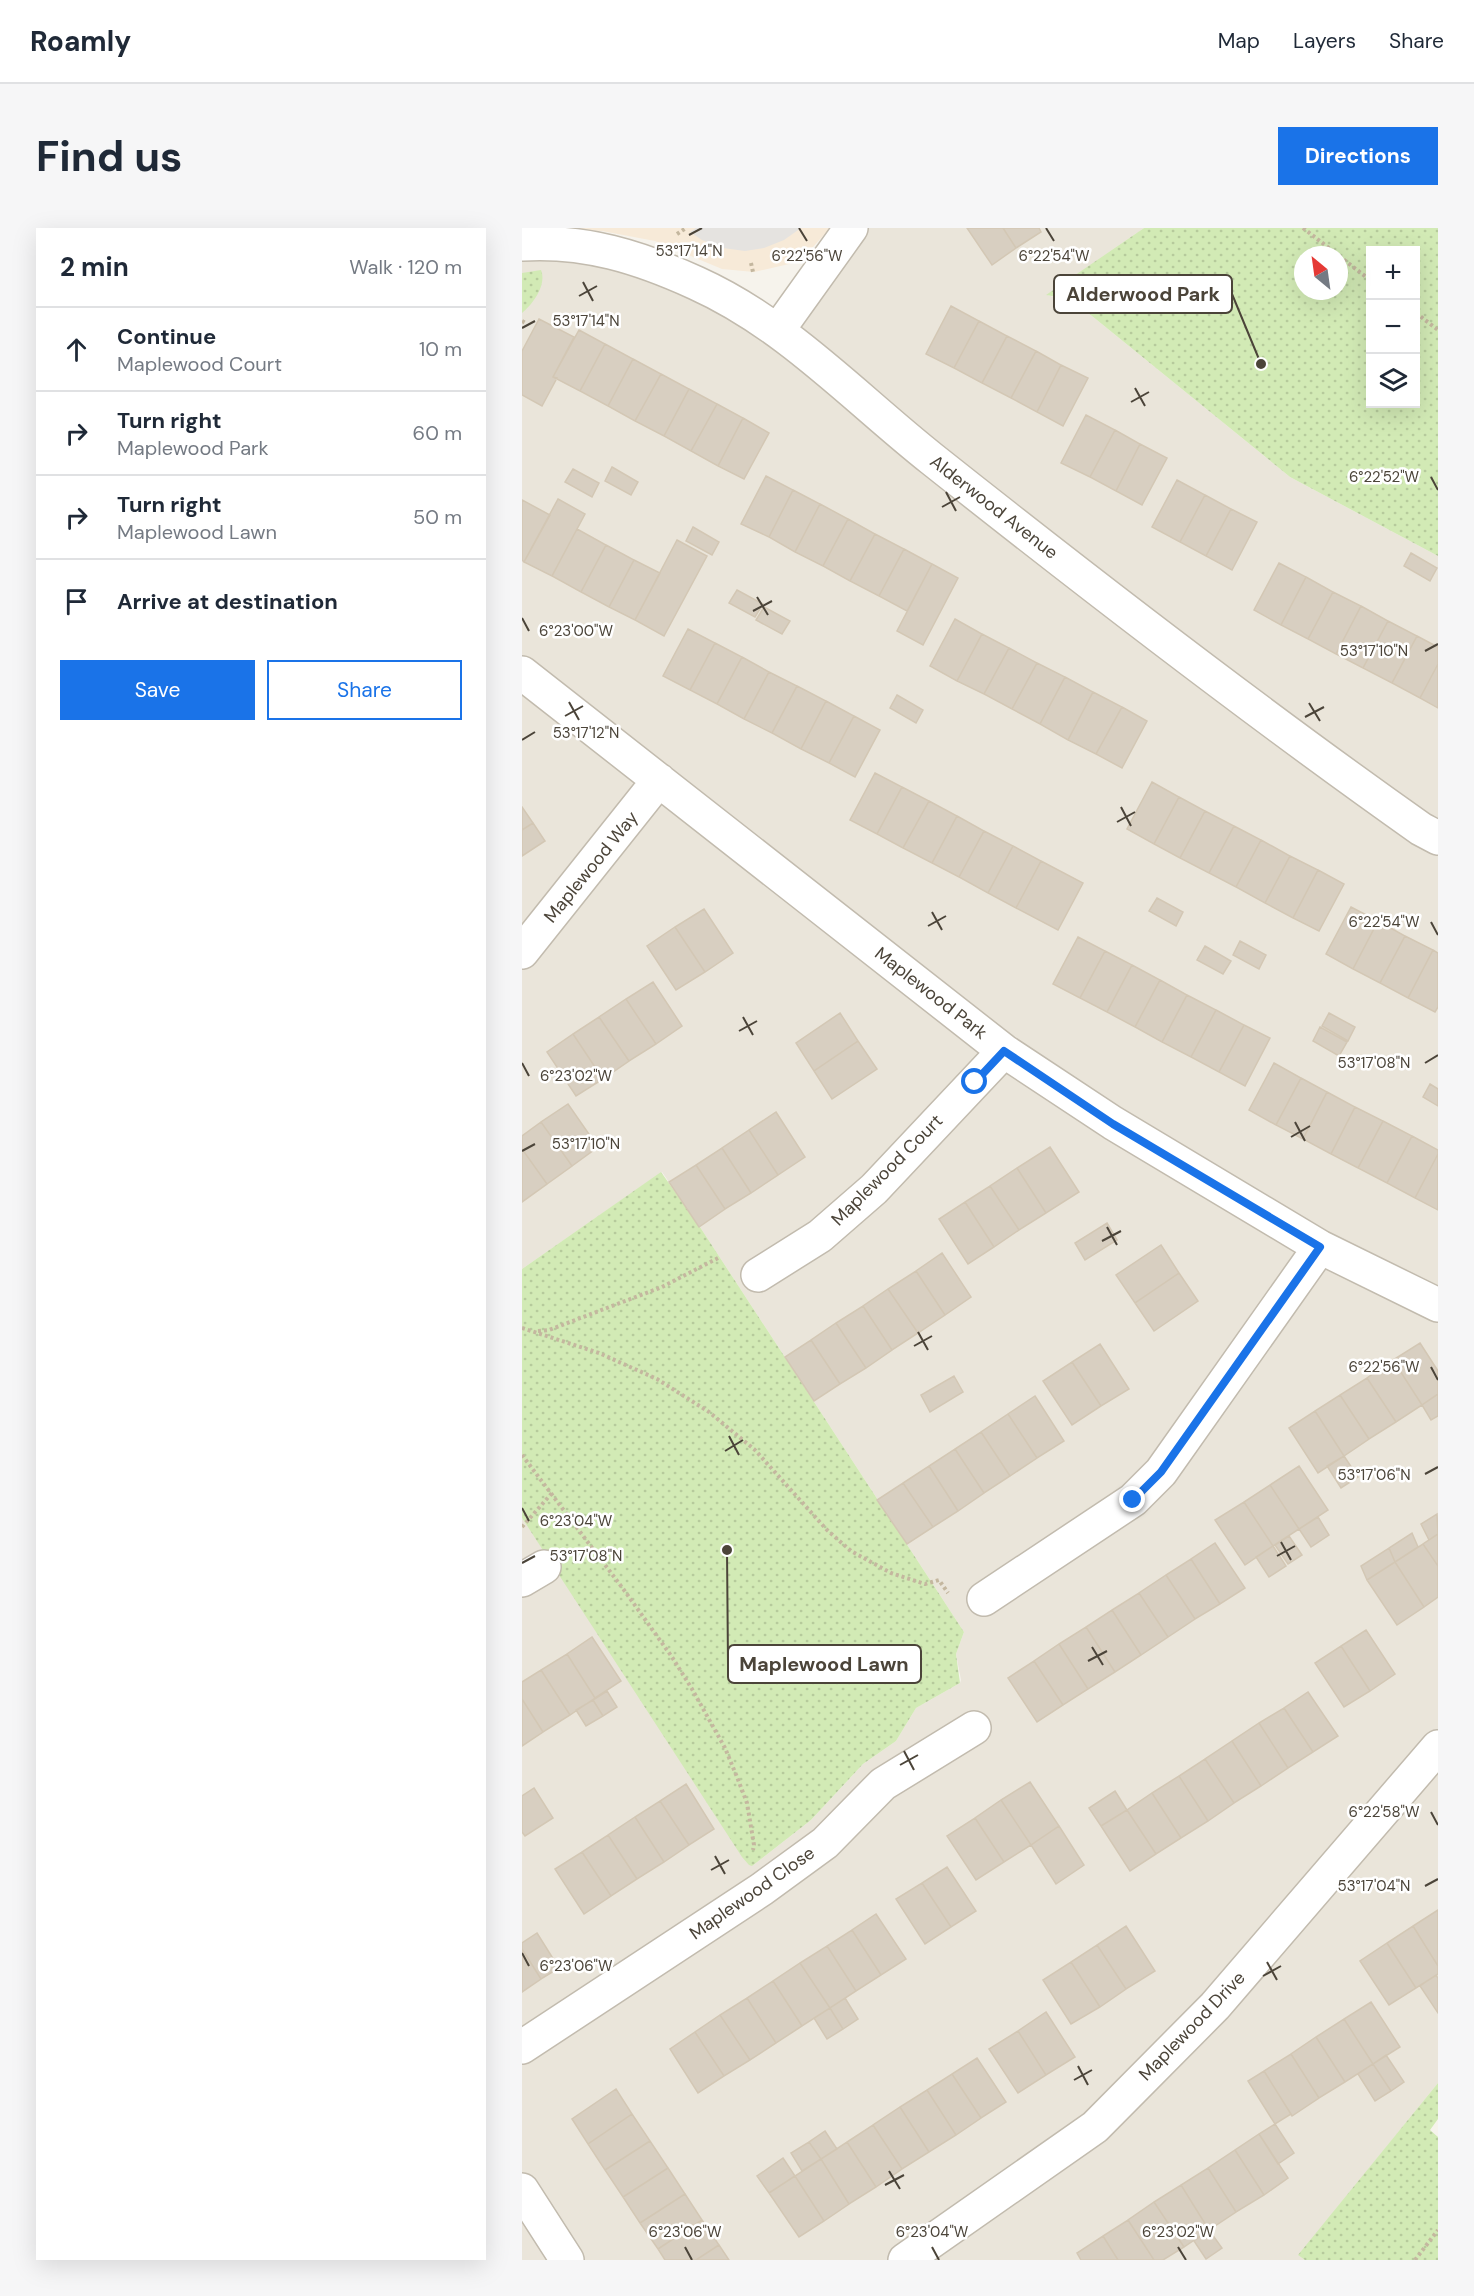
<!DOCTYPE html>
<meta charset="utf-8">
<style>
:root{--surface:#fff;--page:#f6f6f7;--text:#1f2937;--muted:#747a83;--line:#e0e1e3;--accent:#1a73e8}
body{margin:0;font-family:"DM Sans",sans-serif;background:var(--page);color:var(--text)}
.controls{position:absolute;right:18px;top:18px;display:grid;overflow:hidden;border-radius:0px;box-shadow:0 6px 24px #0002}
.controls button{width:54px;height:54px;display:grid;place-items:center;padding:0;border:0;border-bottom:2px solid var(--line);background:var(--surface);color:var(--text);font:30px sans-serif}
.compass{position:absolute;left:772px;top:18px;width:54px;height:54px;border-radius:50%;background:var(--surface);box-shadow:0 6px 24px #0002;rotate:331deg}
.stop{position:absolute;width:18px;height:18px;margin:-14px;border:4px solid #1a73e8;border-radius:50%;background:#fff}
.stop.end{background:#1a73e8;border-color:#fff;box-shadow:0 2px 6px #0008}
.list{margin:0;padding:0;list-style:none}
h2{display:flex;justify-content:space-between;align-items:center;height:78px;margin:0;padding:0 24px;font-size:26px}
h2 small{font-size:20px;font-weight:400;color:var(--muted)}
.list li{display:grid;grid-template-columns:39px 1fr auto;gap:18px;align-items:center;box-sizing:border-box;height:84px;padding:0 24px;border-top:2px solid var(--line)}
.list b{display:block;font-size:22px;white-space:nowrap}
.list p{margin:0;font-size:20px;white-space:nowrap;color:var(--muted)}
.list em{font-size:20px;font-style:normal;color:var(--muted)}
.actions{display:flex;gap:12px;padding:18px 24px}
.actions a{flex:1;padding:14px 0;border:2px solid var(--accent);border-radius:0px;text-align:center;font-size:21px;color:var(--accent)}
.actions .main{background:var(--accent);color:#fff}
.icon{flex:none;width:33px;height:33px;fill:none;stroke:currentColor;stroke-width:2;stroke-linecap:round;stroke-linejoin:round}
.map{position:relative;flex:none;width:916px;height:2032px;overflow:hidden;border-radius:0px}
header{display:flex;align-items:center;gap:36px;box-sizing:border-box;height:84px;padding:0 30px;background:var(--surface);border-bottom:2px solid var(--line)}
header strong{font-size:28px}
nav{display:flex;gap:33px;margin-inline-start:auto;font-size:21px}
.intro{display:flex;align-items:center;justify-content:space-between;box-sizing:border-box;height:144px;padding:0 36px}
h1{margin:0;font-size:42px}
.button{padding:15px 27px;border-radius:0px;background:var(--accent);color:#fff;font-size:21px;font-weight:700}
main{display:flex;gap:36px;padding:0 36px}
aside{flex:1;background:var(--surface);border-radius:0px;box-shadow:0 6px 24px #0002}
.map>svg:first-child{display:block}
.residential{fill:#eae5da}
.commercial{fill:#f7ead8}
.grass{fill:url(#grass-dots);fill-rule:evenodd}
.parking{fill:#e5e3e0}
.building{fill:#d8cfc1;stroke:#d3c7b4;stroke-width:1.5}
.lines{fill:none;stroke-linecap:round;stroke-linejoin:round}
.street-casing{stroke:#c2bbae;stroke-width:36}
.path{stroke:#c4b79f;stroke-width:4;stroke-dasharray:3 3;stroke-linecap:butt}
.street{stroke:#fff;stroke-width:33}
.route{stroke:#1a73e8;stroke-width:8}
.ticks{fill:none;stroke:#4b4439;stroke-width:2}
.labels{text-anchor:middle;dominant-baseline:central;stroke-width:5;stroke-linejoin:round;paint-order:stroke}
.street-label{font-size:18px;fill:#4b4439;stroke:#fff}
.ticks-label{font-size:15px;text-anchor:middle;fill:#4b4439;stroke:#fff;stroke-width:5;stroke-linejoin:round;paint-order:stroke}
.leader{fill:none;stroke:#4b4439;stroke-width:2}
.callout-dot{fill:#4b4439;stroke:#fff;stroke-width:2}
.callout{fill:#fff;stroke:#4b4439;stroke-width:2}
.callout-label{font-size:20px;text-anchor:middle;font-weight:bold;fill:#4b4439}
</style>
<header>
<strong>Roamly</strong>
<nav><a>Map</a><a>Layers</a><a>Share</a></nav>
</header>
<div class="intro"><h1>Find us</h1><a class="button">Directions</a></div>
<main>
<aside>
<h2>2 min<small>Walk · 120 m</small></h2>
<ul class="list">
<li><svg class="icon" aria-label="ahead" viewBox="0 0 24 24"><path d="M12 20V5M6 11l6-6 6 6"/></svg><div><b>Continue</b><p>Maplewood Court</p></div><em>10 m</em></li>
<li><svg class="icon" aria-label="right" viewBox="0 0 24 24"><path d="M7 20v-9h11M14 6l5 5-5 5"/></svg><div><b>Turn right</b><p>Maplewood Park</p></div><em>60 m</em></li>
<li><svg class="icon" aria-label="right" viewBox="0 0 24 24"><path d="M7 20v-9h11M14 6l5 5-5 5"/></svg><div><b>Turn right</b><p>Maplewood Lawn</p></div><em>50 m</em></li>
<li><svg class="icon" aria-label="arrive" viewBox="0 0 24 24"><path d="M6 21V4h12l-3 4 3 4H6"/></svg><div><b>Arrive at destination</b></div></li>
</ul>
<div class="actions"><a class="main">Save</a><a>Share</a></div>
</aside>
<div class="map">
<svg width="916" height="2032" viewBox="0 0 916 2032">
<defs>
<pattern id="grass-dots" width="8" height="8" patternUnits="userSpaceOnUse" patternTransform="scale(1.5)"><rect width="8" height="8" fill="#d2eab5"/><path d="M2 2h.1M6 6h.1" fill="none" stroke="#b6ca9c" stroke-width="1.8" stroke-linecap="round"/></pattern>
</defs>
<rect width="100%" height="100%" fill="#f6f3ec"/>
<path class="residential" d="M341 0H622L525 67 554 75 768 249 916 328V1855L777 2027 783 2032H0V1290L230 1638 289 1592 341 1536 374 1513 394 1480 438 1455 439 1452 434 1426 442 1404 178 999 140 944 0 1041V5L72 12 253 106Z"/>
<path class="commercial" d="M9 0H308L291 19 267 36 232 44 200 41 133 13 80 3Z"/>
<path class="grass" d="M622 0H916V328L768 249 554 75 541 70 524 67ZM894 22V176H848V22ZM781 27H817V63H781Z
M19 42C25 57 11 76 0 85V45Z
M139 944 178 999 442 1404 434 1426 438 1455 394 1480 374 1513 341 1536 289 1592 230 1638 227 1637 220 1629 0 1290V1041Z
M916 1855V1891L908 1902 916 1909V2032H783L776 2027Z"/>
<path class="parking" d="M174 0H279L262 12 242 20 223 23 201 20 180 12 168 4Z"/>
<path class="building" d="M445 0H481L494 20 470 37Z
M481 0H517L519 4 494 20Z
M429 78 457 93 432 140 404 126Z
M17 91 52 109 31 149 35 150 20 178 0 167V123Z
M457 93 485 108 460 155 432 140Z
M57 102 83 116 58 163 31 149Z
M485 108 514 123 489 170 460 155Z
M83 116 111 131 86 178 58 163Z
M514 123 539 137 515 184 489 170Z
M111 131 139 146 113 193 86 178Z
M539 137 566 150 541 198 515 184Z
M139 146 167 161 142 208 113 193Z
M167 161 195 176 169 223 142 208Z
M195 176 221 190 196 238 169 223Z
M564 187 593 202 568 249 539 235Z
M221 190 247 205 222 251 196 238Z
M593 202 618 216 594 263 568 249Z
M618 216 645 230 620 277 594 263Z
M90 239 116 254 109 267 83 253Z
M51 241 77 255 70 269 43 254Z
M244 248 271 262 247 309 219 296Z
M655 252 683 267 658 314 630 299Z
M271 262 298 276 273 324 247 309Z
M683 267 709 281 684 328 658 314Z
M36 271 63 286 30 348 2 334Z
M0 272 28 287 2 334 0 332Z
M298 276 326 291 301 338 273 324Z
M709 281 735 294 710 342 684 328Z
M326 291 353 306 328 353 301 338Z
M171 299 197 314 190 327 164 313Z
M55 301 84 317 59 364 30 348Z
M353 306 382 321 357 368 328 353Z
M155 312 185 328 142 408 113 392Z
M84 317 112 332 87 379 59 364Z
M382 321 410 336 385 383 357 368Z
M889 325 915 340 908 353 882 338Z
M112 332 138 345 113 392 87 379Z
M757 335 784 349 759 397 732 382Z
M410 336 436 350 401 417 375 403Z
M784 349 811 364 786 411 759 397Z
M215 362 241 376 233 389 207 375Z
M811 364 839 378 814 426 786 411Z
M839 378 866 393 841 440 814 426Z
M242 379 268 393 260 406 234 392Z
M433 391 460 406 435 453 408 438Z
M866 393 895 408 870 455 841 440Z
M166 401 193 415 168 462 141 448Z
M460 406 487 420 462 466 435 453Z
M895 408 916 419V436L898 470 870 455Z
M193 415 220 429 195 476 168 462Z
M487 420 515 435 490 481 462 466Z
M220 429 247 444 222 491 195 476Z
M515 435 543 449 518 496 490 481Z
M916 436V480L898 470Z
M247 444 275 458 250 505 222 491Z
M543 449 571 464 546 512 518 496Z
M275 458 304 473 279 521 250 505Z
M571 464 600 479 574 526 546 512Z
M375 467 401 482 394 495 368 480Z
M304 473 332 488 307 535 279 521Z
M600 479 625 493 600 540 574 526Z
M332 488 358 502 333 549 307 535Z
M353 545 380 559 355 606 328 592Z
M630 554 657 569 632 616 605 601Z
M380 559 407 573 381 620 355 606Z
M657 569 683 583 658 630 632 616Z
M407 573 435 588 410 635 381 620Z
M0 579 11 595 0 602Z
M683 583 712 598 687 645 658 630Z
M435 588 462 603 437 649 410 635Z
M11 595 23 613 0 628V602Z
M712 598 739 612 714 659 687 645Z
M462 603 491 618 466 665 437 649Z
M739 612 768 628 743 675 714 659Z
M491 618 519 633 494 680 466 665Z
M768 628 796 642 771 690 743 675Z
M519 633 561 655 536 702 494 680Z
M796 642 822 656 797 703 771 690Z
M635 670 661 684 654 698 627 683Z
M829 679 856 693 831 741 804 726Z
M182 681 211 725 183 744 153 699Z
M856 693 883 708 858 755 831 741Z
M153 699 183 744 154 762 125 718Z
M883 708 911 722 886 770 858 755Z
M556 709 583 723 558 770 531 756Z
M718 713 744 727 737 741 711 727Z
M683 718 709 733 701 746 675 732Z
M911 722 916 725V779L913 784 886 770Z
M583 723 610 737 585 784 558 770Z
M610 737 638 752 613 799 585 784Z
M638 752 665 767 640 814 613 799Z
M131 754 160 798 134 816 104 771Z
M665 767 694 782 669 829 640 814Z
M104 771 134 816 107 833 77 789Z
M694 782 722 797 697 844 669 829Z
M318 785 336 813 292 843 274 815Z
M807 785 833 799 826 813 800 798Z
M77 789 107 833 81 851 51 806Z
M722 797 748 810 723 858 697 844Z
M798 799 825 814 817 828 791 813Z
M51 806 81 851 54 868 25 824Z
M336 813 355 841 310 871 292 843Z
M752 835 779 850 754 897 727 882Z
M779 850 805 864 781 911 754 897Z
M908 856 916 861V878L901 869Z
M805 864 833 879 809 926 781 911Z
M46 876 76 919 50 938 19 894Z
M833 879 861 893 836 940 809 926Z
M254 884 283 929 256 947 227 902Z
M861 893 890 908 865 955 836 940Z
M19 894 50 938 25 956 0 921V908Z
M227 902 256 947 229 965 200 920Z
M890 908 916 922V926L893 970 865 955Z
M528 919 557 964 524 985 495 940Z
M200 920 229 965 203 981 174 937Z
M0 921 25 956 0 974Z
M916 926V982L893 970Z
M174 937 203 981 177 999 147 954Z
M495 940 524 985 497 1002 468 958Z
M468 958 497 1002 472 1019 443 974Z
M443 974 472 1019 446 1036 417 991Z
M585 995 595 1012 563 1032 553 1015Z
M639 1017 657 1045 613 1075 594 1047Z
M420 1025 449 1069 423 1087 394 1043Z
M394 1043 423 1087 396 1105 366 1061Z
M657 1045 676 1073 632 1103 613 1075Z
M366 1061 396 1105 370 1122 341 1078Z
M341 1078 370 1122 344 1140 314 1095Z
M314 1095 344 1140 318 1156 289 1112Z
M289 1112 318 1156 292 1173 263 1129Z
M898 1115 916 1143V1166L900 1177 871 1132Z
M578 1116 607 1161 579 1178 550 1134Z
M871 1132 900 1177 874 1194 845 1150Z
M550 1134 579 1178 550 1197 521 1153Z
M432 1148 441 1164 408 1184 399 1167Z
M845 1150 874 1194 847 1211 818 1167Z
M916 1166V1188L909 1192 900 1177Z
M818 1167 847 1211 822 1228 793 1183Z
M513 1168 542 1213 515 1230 486 1186Z
M793 1183 822 1228 796 1245 767 1200Z
M486 1186 515 1230 488 1248 459 1204Z
M459 1204 488 1248 462 1265 433 1221Z
M433 1221 462 1265 436 1283 407 1238Z
M822 1228 836 1249 819 1260 805 1238Z
M407 1238 436 1283 411 1299 381 1255Z
M777 1238 806 1282 777 1301 748 1257Z
M381 1255 411 1299 385 1316 355 1272Z
M748 1257 777 1301 751 1318 722 1274Z
M722 1274 751 1318 723 1337 693 1292Z
M915 1286 916 1306 907 1312 899 1296Z
M796 1289 807 1307 789 1319 777 1301Z
M890 1305 896 1319 873 1334 867 1320Z
M916 1306V1338L901 1316Z
M767 1308 780 1327 766 1336 753 1317Z
M693 1315 723 1360 698 1376 669 1331Z
M901 1316 916 1338V1369L902 1379 873 1334Z
M751 1318 764 1338 747 1349 734 1329Z
M867 1320 873 1334 845 1352 839 1338Z
M669 1331 698 1376 673 1391 644 1347Z
M873 1334 902 1379 875 1397 845 1352Z
M644 1347 673 1391 646 1409 617 1365Z
M617 1365 646 1409 619 1427 590 1382Z
M590 1382 619 1427 593 1444 564 1399Z
M564 1399 593 1444 566 1461 537 1416Z
M844 1402 873 1446 848 1463 819 1418Z
M70 1409 99 1453 73 1470 45 1426Z
M537 1416 566 1461 541 1477 512 1433Z
M819 1418 848 1463 822 1479 793 1435Z
M45 1426 73 1470 48 1487 19 1442Z
M512 1433 541 1477 515 1494 486 1450Z
M19 1442 48 1487 21 1504 0 1471V1454Z
M85 1463 95 1479 81 1488 71 1472Z
M786 1464 816 1508 791 1524 762 1480Z
M0 1471 21 1504 0 1518Z
M71 1472 81 1488 64 1498 54 1482Z
M762 1480 791 1524 766 1540 737 1495Z
M737 1495 766 1540 739 1558 710 1513Z
M710 1513 739 1558 712 1575 683 1531Z
M683 1531 712 1575 686 1593 657 1548Z
M657 1548 686 1593 659 1610 630 1565Z
M508 1554 537 1598 509 1617 479 1572Z
M164 1556 192 1601 167 1617 138 1573Z
M12 1560 31 1590 3 1608 0 1604V1568Z
M593 1563 605 1582 579 1598 567 1580Z
M630 1565 659 1610 634 1626 605 1582Z
M479 1572 509 1617 482 1634 453 1590Z
M138 1573 167 1617 142 1634 113 1589Z
M605 1582 634 1626 608 1643 579 1598Z
M113 1589 142 1634 115 1651 86 1607Z
M453 1590 482 1634 454 1652 425 1608Z
M537 1598 562 1637 534 1656 509 1617Z
M86 1607 115 1651 89 1668 60 1624Z
M60 1624 89 1668 62 1686 33 1641Z
M425 1639 454 1683 429 1699 400 1655Z
M400 1655 429 1699 403 1716 374 1671Z
M916 1682V1738L891 1698Z
M354 1686 384 1731 359 1747 330 1702Z
M604 1698 633 1743 604 1761 575 1717Z
M891 1698 916 1738V1746L894 1760 865 1715Z
M330 1702 359 1747 334 1763 305 1718Z
M15 1705 37 1740 19 1751 0 1721V1715Z
M865 1715 894 1760 867 1777 838 1733Z
M575 1717 604 1761 578 1779 549 1734Z
M305 1718 334 1763 308 1780 278 1735Z
M0 1721 19 1751 0 1764Z
M549 1734 578 1779 549 1796 521 1752Z
M278 1735 308 1780 280 1798 251 1753Z
M914 1747 916 1750V1785L898 1758Z
M251 1753 280 1798 254 1815 225 1770Z
M225 1770 254 1815 228 1832 198 1787Z
M323 1770 336 1791 321 1801 308 1780Z
M849 1774 878 1819 851 1836 822 1791Z
M308 1780 321 1801 305 1811 292 1790Z
M524 1784 553 1829 524 1847 496 1803Z
M198 1787 228 1832 202 1848 173 1804Z
M822 1791 851 1836 823 1854 794 1809Z
M496 1803 524 1847 496 1865 467 1821Z
M173 1804 202 1848 176 1865 148 1821Z
M794 1809 823 1854 797 1870 769 1826Z
M769 1826 797 1870 770 1888 742 1843Z
M864 1827 882 1854 869 1863 851 1836Z
M455 1830 484 1874 459 1890 430 1846Z
M851 1836 869 1863 853 1873 836 1846Z
M742 1843 769 1886 753 1896 726 1853Z
M430 1846 459 1890 434 1907 405 1862Z
M94 1861 110 1886 66 1916 50 1891Z
M405 1862 434 1907 407 1924 378 1879Z
M378 1879 407 1924 380 1941 351 1897Z
M110 1886 128 1913 83 1942 66 1916Z
M753 1896 772 1925 756 1936 737 1906Z
M351 1897 380 1941 354 1959 325 1914Z
M303 1903 315 1921 299 1931 287 1914Z
M737 1906 766 1950 742 1967 713 1922Z
M128 1913 146 1940 101 1969 83 1942Z
M287 1914 299 1931 280 1943 269 1925Z
M325 1914 354 1959 327 1976 299 1931Z
M713 1922 742 1967 714 1984 686 1940Z
M261 1930 273 1948 247 1965 235 1948Z
M299 1931 327 1976 302 1993 273 1948Z
M146 1940 163 1966 118 1995 101 1969Z
M686 1940 714 1984 687 2002 659 1957Z
M273 1948 302 1993 277 2009 247 1965Z
M659 1957 687 2002 662 2019 632 1974Z
M163 1966 180 1992 136 2021 118 1995Z
M632 1974 662 2019 641 2032H632L606 1992Z
M180 1992 197 2017 174 2032H143L136 2021Z
M606 1992 632 2032H596L581 2008Z
M687 2002 700 2020 684 2031 672 2013Z
M581 2008 596 2032H559L555 2025Z
M197 2017 207 2032H174Z"/>
<g class="lines">
<defs>
<path id="street" d="M0 16C63 12 117 29 174 55 265 96 333 170 410 231 570 358 732 483 899 601L916 610
M256 102 329 0
M0 445 482 823 591 895 798 1019 916 1077
M0 724 137 552
M236 1047 298 1008 352 961 482 823
M0 1352 22 1339
M462 1371 611 1272 639 1244 798 1019
M0 1819 240 1661 303 1615 361 1556 452 1500
M0 1962 45 2032
M383 2032 573 1899 693 1778 916 1519"/>
</defs>
<use href="#street" class="street-casing"/>
<path class="path" d="M781 0 816 27
M155 6 164 0
M817 28 848 52
M229 35 231 44
M894 85 916 102
M0 93 5 96
M0 1100 77 1125 135 1151 187 1184 233 1222 305 1302 329 1323 369 1345 403 1356 417 1352 426 1365
M16 1103 27 1102 140 1059 198 1029
M0 1227 102 1362 150 1429 170 1461 203 1520 215 1549 225 1575 232 1617 231 1622
M0 1299 30 1265
M893 2032 916 2002"/>
<use href="#street" class="street"/>
</g>
<g class="lines">
<path class="route" d="M453 854 482 823 591 896 798 1019 639 1244 611 1272"/>
</g>
<path class="ticks" d="M277 0 285 13M524 0 532 13M167 7 180 0M61 54 71 73M57 68 75 58M0 100 13 93M613 160 623 178M609 174 627 164M909 249 916 262M424 264 434 283M420 279 438 269M235 369 246 387M231 383 250 373M0 390 7 403M903 423 916 416M47 474 57 492M787 475 798 493M43 488 61 478M783 489 802 479M0 512 13 504M599 579 609 598M595 594 613 584M410 684 420 702M909 694 916 707M406 698 424 688M221 789 231 807M217 803 235 793M0 835 7 848M903 835 916 827M773 894 783 913M769 909 788 898M0 923 13 916M585 999 595 1017M580 1013 599 1003M396 1104 406 1122M392 1118 410 1108M909 1139 916 1152M207 1208 217 1227M203 1223 221 1212M903 1246 916 1239M0 1280 7 1293M759 1314 769 1332M755 1328 773 1318M0 1335 13 1328M570 1419 581 1437M566 1433 585 1423M382 1523 392 1542M378 1537 396 1527M909 1584 916 1597M193 1628 203 1646M189 1642 207 1632M903 1658 916 1651M0 1725 7 1738M745 1734 755 1752M741 1748 759 1738M556 1838 566 1857M552 1852 570 1842M367 1943 378 1961M363 1957 382 1947M163 2019 170 2032M410 2019 417 2032M656 2019 664 2032"/>
<g class="labels">
<g class="street-label">
<text transform="translate(472 279) rotate(38)">Alderwood Avenue</text>
<text transform="translate(69 639) rotate(-51)">Maplewood Way</text>
<text transform="translate(409 765) rotate(38)">Maplewood Park</text>
<text transform="translate(365 942) rotate(-45)">Maplewood Court</text>
<text transform="translate(230 1665) rotate(-35)">Maplewood Close</text>
<text transform="translate(670 1798) rotate(-46)">Maplewood Drive</text>
</g>
</g>
<g class="ticks-label">
<text x="167" y="28">53°17'14"N</text>
<text x="285" y="33">6°22'56"W</text>
<text x="532" y="33">6°22'54"W</text>
<text x="64" y="98">53°17'14"N</text>
<text x="862" y="254">6°22'52"W</text>
<text x="54" y="408">6°23'00"W</text>
<text x="852" y="428">53°17'10"N</text>
<text x="64" y="510">53°17'12"N</text>
<text x="862" y="699">6°22'54"W</text>
<text x="852" y="840">53°17'08"N</text>
<text x="54" y="853">6°23'02"W</text>
<text x="64" y="921">53°17'10"N</text>
<text x="862" y="1144">6°22'56"W</text>
<text x="852" y="1252">53°17'06"N</text>
<text x="54" y="1298">6°23'04"W</text>
<text x="64" y="1333">53°17'08"N</text>
<text x="862" y="1589">6°22'58"W</text>
<text x="852" y="1663">53°17'04"N</text>
<text x="54" y="1743">6°23'06"W</text>
<text x="163" y="2009">6°23'06"W</text>
<text x="410" y="2009">6°23'04"W</text>
<text x="656" y="2009">6°23'02"W</text>
</g>
<path class="leader" d="M739 136L710 66M205 1322L206 1436"/>
<g class="callout-dot">
<circle cx="739" cy="136" r="6"/>
<circle cx="205" cy="1322" r="6"/>
</g>
<g class="callout">
<rect x="532" y="47" width="178" height="38" rx="6"/>
<rect x="206" y="1417" width="193" height="38" rx="6"/>
</g>
<g class="callout-label">
<text x="621" y="73">Alderwood Park</text>
<text x="302" y="1443">Maplewood Lawn</text>
</g>
</svg>
<div class="controls">
<button>+</button>
<button>−</button>
<button><svg class="icon" aria-label="layers" viewBox="0 0 24 24"><path d="M12 4l9 5-9 5-9-5zM3 14l9 5 9-5"/></svg></button>
</div>
<svg class="compass" viewBox="-18 -18 36 36"><path d="M0-13l5 13h-10z" fill="#e53935"/><path d="M0 13l5-13h-10z" fill="#747a83"/></svg>
<div class="stop" style="left:453px;top:854px"></div>
<div class="stop end" style="left:611px;top:1272px"></div>
</div>
</main>
